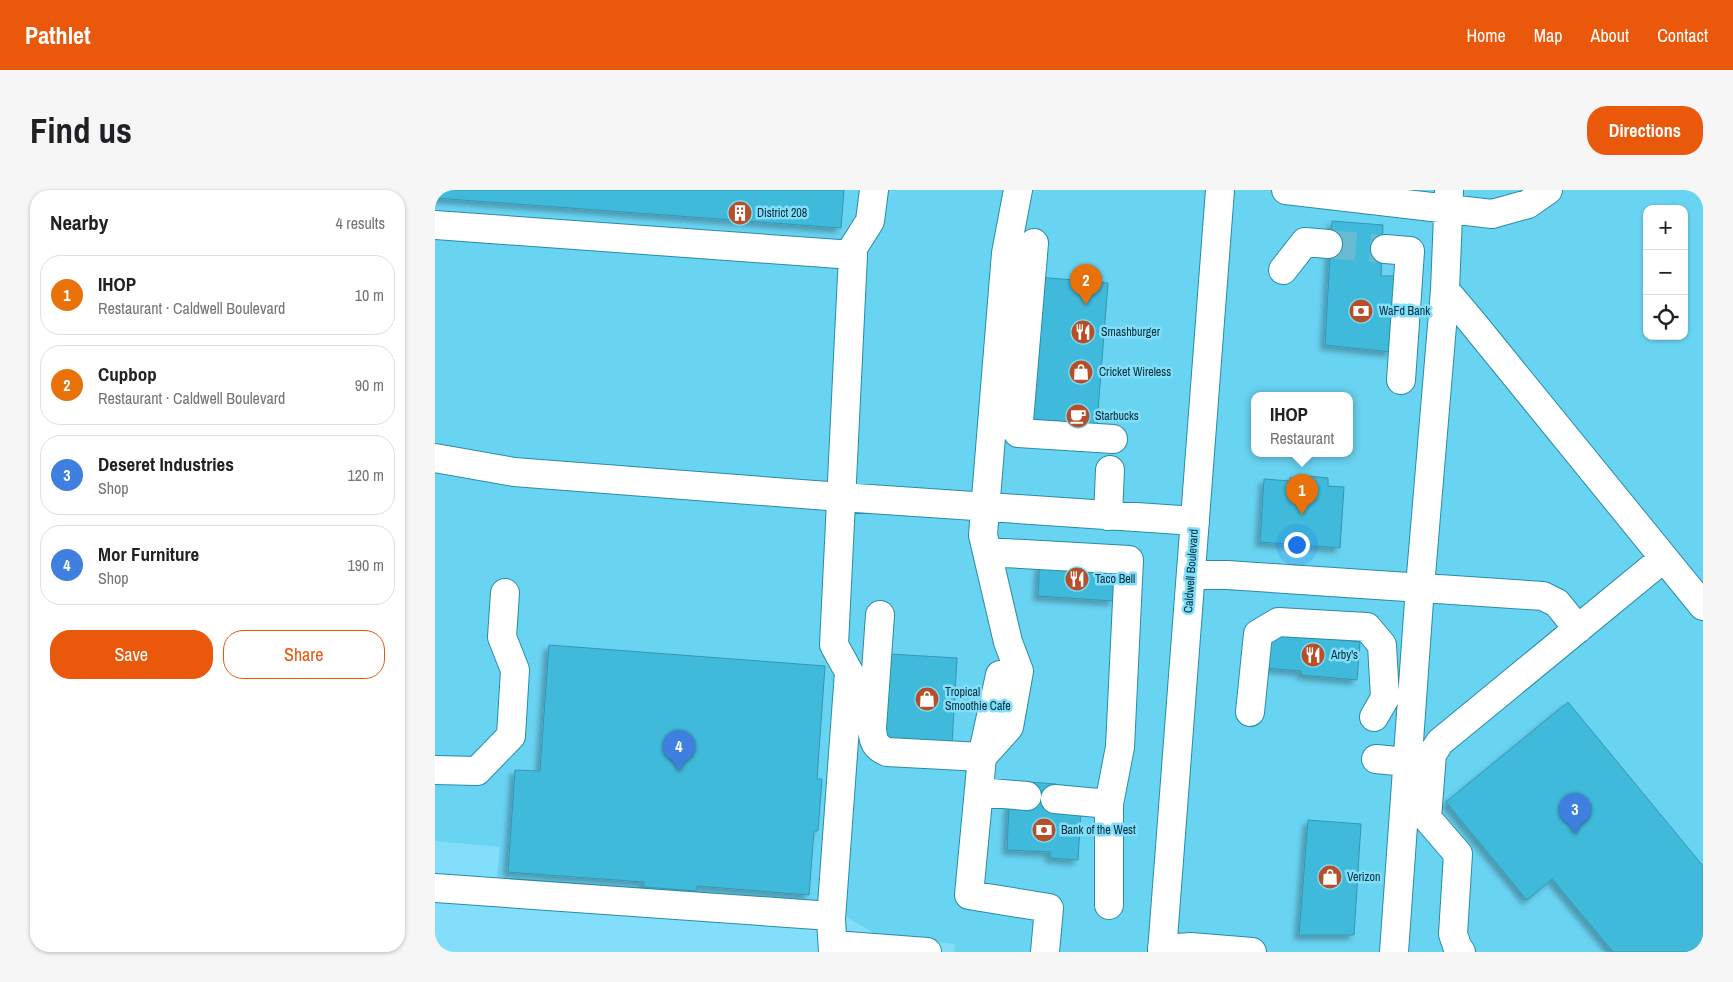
<!DOCTYPE html>
<meta charset="utf-8">
<style>
:root{--surface:#fff;--page:#f6f6f6;--text:#202124;--muted:#757577;--line:#e0e0e0;--accent:#ea580c}
body{margin:0;font-family:"Archivo Narrow",sans-serif;background:var(--page);color:var(--text)}
.controls{position:absolute;right:15px;top:15px;display:grid;overflow:hidden;border-radius:10px;box-shadow:0 1px 4px #0004}
.controls button{width:45px;height:45px;display:grid;place-items:center;padding:0;border:0;border-bottom:1px solid var(--line);background:var(--surface);color:var(--text);font:25px sans-serif}
.you{position:absolute;left:861px;top:354px;width:18px;height:18px;margin:-12px;border:4px solid #fff;border-radius:50%;background:#1a73e8;box-shadow:0 0 0 8px #1a73e833}
.badge{display:grid;place-items:center;width:32px;height:32px;border-radius:50%;background:var(--accent);color:#fff;font-size:16px;font-weight:700}
.pin{position:absolute;translate:-50% -41px;filter:drop-shadow(0 1px 2px #0008)}
.pin::after{content:'';position:absolute;top:26px;width:18px;height:15px;background:inherit;clip-path:polygon(0 0,100% 0,50% 100%)}
.popup{position:absolute;left:816px;top:202px;width:102px;height:65px;box-sizing:border-box;display:grid;place-content:center;border-radius:10px;background:var(--surface);filter:drop-shadow(0 1px 4px #0005);font-size:16px;white-space:nowrap;color:var(--muted)}
.popup b{font-size:19px;color:var(--text)}
.popup::after{content:'';position:absolute;left:50%;top:100%;margin-left:-10px;border:10px solid transparent;border-top-color:var(--surface)}
.list{margin:0;padding:0;list-style:none}
h2{display:flex;justify-content:space-between;align-items:center;height:65px;margin:0;padding:0 20px;font-size:21px}
h2 small{font-size:16px;font-weight:400;color:var(--muted)}
.list li{display:grid;grid-template-columns:32px 1fr auto;gap:15px;align-items:center;box-sizing:border-box;height:80px;margin:0 10px 10px;padding:0 10px;border:1px solid var(--line);border-radius:20px}
.list b{display:block;font-size:19px;white-space:nowrap}
.list p{margin:0;font-size:16px;white-space:nowrap;color:var(--muted)}
.list em{font-size:16px;font-style:normal;color:var(--muted)}
.actions{display:flex;gap:10px;padding:15px 20px}
.actions a{flex:1;padding:11px 0;border:1px solid var(--accent);border-radius:20px;text-align:center;font-size:18px;color:var(--accent)}
.actions .main{background:var(--accent);color:#fff}
.icon{flex:none;width:28px;height:28px;fill:none;stroke:currentColor;stroke-width:2;stroke-linecap:round;stroke-linejoin:round}
.map{position:relative;flex:none;width:1268px;height:762px;overflow:hidden;border-radius:20px}
header{display:flex;align-items:center;gap:30px;box-sizing:border-box;height:70px;padding:0 25px;background:var(--accent);color:#fff}
header strong{font-size:24px}
nav{display:flex;gap:28px;margin-inline-start:auto;font-size:18px}
.intro{display:flex;align-items:center;justify-content:space-between;box-sizing:border-box;height:120px;padding:0 30px}
h1{margin:0;font-size:35px}
.button{padding:12px 22px;border-radius:20px;background:var(--accent);color:#fff;font-size:18px;font-weight:700}
main{display:flex;gap:30px;padding:0 30px}
aside{flex:1;background:var(--surface);border-radius:20px;box-shadow:0 1px 4px #0004}
.map>svg:first-child{display:block}
.built{fill:#69d3f2;fill-rule:evenodd}
.building{fill:#41badb;stroke:#3696b1;filter:url(#shadow)}
.lines{fill:none;stroke-linecap:round;stroke-linejoin:round}
.minor-tunnel{stroke:#69bbd3;stroke-width:28;stroke-dasharray:28 14;stroke-linecap:butt}
.minor-casing{stroke:#298ca6;stroke-width:30}
.major-casing{stroke:#298ca6;stroke-width:30}
.minor{stroke:#fff;stroke-width:28}
.major{stroke:#fff;stroke-width:28}
.labels{text-anchor:middle;dominant-baseline:central;stroke-width:5;stroke-linejoin:round;paint-order:stroke}
.poi-label{font-size:12px;fill:#032e39;stroke:#82defa;text-anchor:start}
.street-label{font-size:12px;fill:#032e39;stroke:#82defa}
</style>
<header>
<strong>Pathlet</strong>
<nav><a>Home</a><a>Map</a><a>About</a><a>Contact</a></nav>
</header>
<div class="intro"><h1>Find us</h1><a class="button">Directions</a></div>
<main>
<aside>
<h2>Nearby<small>4 results</small></h2>
<ul class="list">
<li><span class="badge" style="background:#e8710a">1</span><div><b>IHOP</b><p>Restaurant · Caldwell Boulevard</p></div><em>10 m</em></li>
<li><span class="badge" style="background:#e8710a">2</span><div><b>Cupbop</b><p>Restaurant · Caldwell Boulevard</p></div><em>90 m</em></li>
<li><span class="badge" style="background:#3f7fe0">3</span><div><b>Deseret Industries</b><p>Shop</p></div><em>120 m</em></li>
<li><span class="badge" style="background:#3f7fe0">4</span><div><b>Mor Furniture</b><p>Shop</p></div><em>190 m</em></li>
</ul>
<div class="actions"><a class="main">Save</a><a>Share</a></div>
</aside>
<div class="map">
<svg width="1268" height="762" viewBox="0 0 1268 762">
<defs>
<filter id="shadow"><feDropShadow dx="-4.5" dy="4.5" stdDeviation="2.5" flood-color="#0004"/></filter>
</defs>
<rect width="100%" height="100%" fill="#82defa"/>
<path class="built" d="M0 0H1268V762H519L520 754 440 744 386 711 62 688 65 657 0 651ZM1212 19H1249V146H1212ZM820 206H914V264H820Z"/>
<path class="building" d="M0 0H409L406 38 0 8Z
M897 31 948 35 946 86H961L956 162 890 155Z
M603 87 673 93 661 246 591 240Z
M873 286 893 288V296L909 297 905 358 825 352 829 289 855 291V288L873 290Z
M605 368 680 373 678 411 603 406Z
M833 443H900V449L925 452 922 490 867 485 866 481 830 478Z
M114 455 390 476 382 589H387L383 641H379L374 705 262 696V701L209 697V692L73 682 80 580 105 581Z
M454 464 522 468 517 554 448 550Z
M1133 512 1268 676V762H1178L1117 689 1092 710 1011 612Z
M593 592 621 594 619 618 646 619 643 670 615 668V662L572 660 574 615Z
M873 630 926 634 919 745H864Z"/>
<g class="lines">
<path class="minor-tunnel" d="M893 54 950 59"/>
<defs>
<path id="minor" d="M851 0 1057 24 1093 14 1113 0
M0 35 418 65
M599 53 583 243 678 249
M950 59 975 61 966 190
M848 80 870 52 893 54
M1010 100 1037 132 1268 416
M0 268 79 282 406 307 760 331
M673 326 675 280
M552 362 694 370 685 557 674 614V715
M756 385H792L1108 406 1122 413 1143 439
M445 425 437 538C438 551 440 557 452 562L547 567
M565 485 547 567 534 705 614 718 610 762
M815 522 823 444 843 432 932 437 947 455 950 508 939 527
M547 567 574 537 584 481 573 452 548 345 571 63 583 0
M941 569 972 572
M0 580 42 581 76 546 80 480 67 447 70 403
M544 602 592 606
M620 609 674 614
M0 698 396 726
M399 755 492 762
M727 759 756 757 817 762
M398 762 396 729 414 482 399 455 418 65V58L435 31 439 0
M959 762 985 397 1010 100 1014 0
M1026 762 1022 756 1018 744 1023 664 992 628 997 564 1005 552 1229 368"/>
<path id="major" d="M727 762 785 0"/>
</defs>
<use href="#minor" class="minor-casing"/>
<use href="#major" class="major-casing"/>
<use href="#minor" class="minor"/>
<use href="#major" class="major"/>
</g>
<defs>
<symbol id="building-disc" viewBox="-11 -11 22 22"><circle r="9.5" fill="#b64e28" stroke="#82defa"/><path d="M-4-6H4V6H1V3H-1V6H-4ZM-2.5-4.3h1.7v1.8h-1.7ZM.8-4.3h1.7v1.8H.8ZM-2.5-1h1.7V.8h-1.7ZM.8-1h1.7V.8H.8Z" fill="#fff"/></symbol>
<symbol id="bank-disc" viewBox="-11 -11 22 22"><circle r="9.5" fill="#b64e28" stroke="#82defa"/><path d="M-6-4H6V4H-6ZM0-2.3a2.3 2.3 0 1 0 0 4.6a2.3 2.3 0 1 0 0-4.6Z" fill="#fff"/></symbol>
<symbol id="restaurant-disc" viewBox="-11 -11 22 22"><circle r="9.5" fill="#b64e28" stroke="#82defa"/><path d="M-5-6h1v4h1v-4h1v4h1v-4h1v5L-1.5 .5V6h-2V.5L-5-1ZM5-6V6H3V1.5H1.5Q1.5-4 5-6Z" fill="#fff"/></symbol>
<symbol id="shop-disc" viewBox="-11 -11 22 22"><circle r="9.5" fill="#b64e28" stroke="#82defa"/><path d="M-5-2.5h2.3a2.7 3.5 0 0 1 5.4 0H5L5.5 6h-11ZM-1.5-2.5h3a1.5 2.3 0 0 0-3 0Z" fill="#fff"/></symbol>
<symbol id="cafe-disc" viewBox="-11 -11 22 22"><circle r="9.5" fill="#b64e28" stroke="#82defa"/><path d="M-5.5-4.5H6V0H3Q3 3.5 0 3.5H-2.5Q-5.5 3.5-5.5 0ZM3-3.2v2h1.7v-2ZM-6 4.5H4V6H-6Z" fill="#fff"/></symbol>
</defs>
<g fill-rule="evenodd">
<use href="#building-disc" x="291" y="9" width="28" height="28"/>
<use href="#bank-disc" x="912" y="107" width="28" height="28"/>
<use href="#restaurant-disc" x="634" y="128" width="28" height="28"/>
<use href="#shop-disc" x="632" y="168" width="28" height="28"/>
<use href="#cafe-disc" x="629" y="212" width="28" height="28"/>
<use href="#restaurant-disc" x="628" y="375" width="28" height="28"/>
<use href="#restaurant-disc" x="864" y="451" width="28" height="28"/>
<use href="#shop-disc" x="478" y="495" width="28" height="28"/>
<use href="#bank-disc" x="595" y="626" width="28" height="28"/>
<use href="#shop-disc" x="881" y="673" width="28" height="28"/>
</g>
<g class="labels">
<g class="poi-label">
<text x="322" y="23">District 208</text>
<text x="944" y="121">WaFd Bank</text>
<text x="666" y="142">Smashburger</text>
<text x="664" y="182">Cricket Wireless</text>
<text x="660" y="226">Starbucks</text>
<text x="660" y="389">Taco Bell</text>
<text x="896" y="465">Arby's</text>
<text x="510" y="502">Tropical<tspan x="510" dy="14">Smoothie Cafe</tspan></text>
<text x="626" y="640">Bank of the West</text>
<text x="912" y="687">Verizon</text>
</g>
<g class="street-label">
<text transform="translate(756 381) rotate(-86)">Caldwell Boulevard</text>
</g>
</g>
</svg>
<div class="controls">
<button>+</button>
<button>−</button>
<button><svg class="icon" aria-label="locate" viewBox="0 0 24 24"><circle cx="12" cy="12" r="6"/><path d="M12 2v4M12 18v4M2 12h4M18 12h4"/></svg></button>
</div>
<div class="you"></div>
<div class="pin badge" style="left:867px;top:325px;background:#e8710a">1</div>
<div class="popup"><b>IHOP</b>Restaurant</div>
<div class="pin badge" style="left:651px;top:115px;background:#e8710a">2</div>
<div class="pin badge" style="left:1140px;top:644px;background:#3f7fe0">3</div>
<div class="pin badge" style="left:244px;top:581px;background:#3f7fe0">4</div>
</div>
</main>
